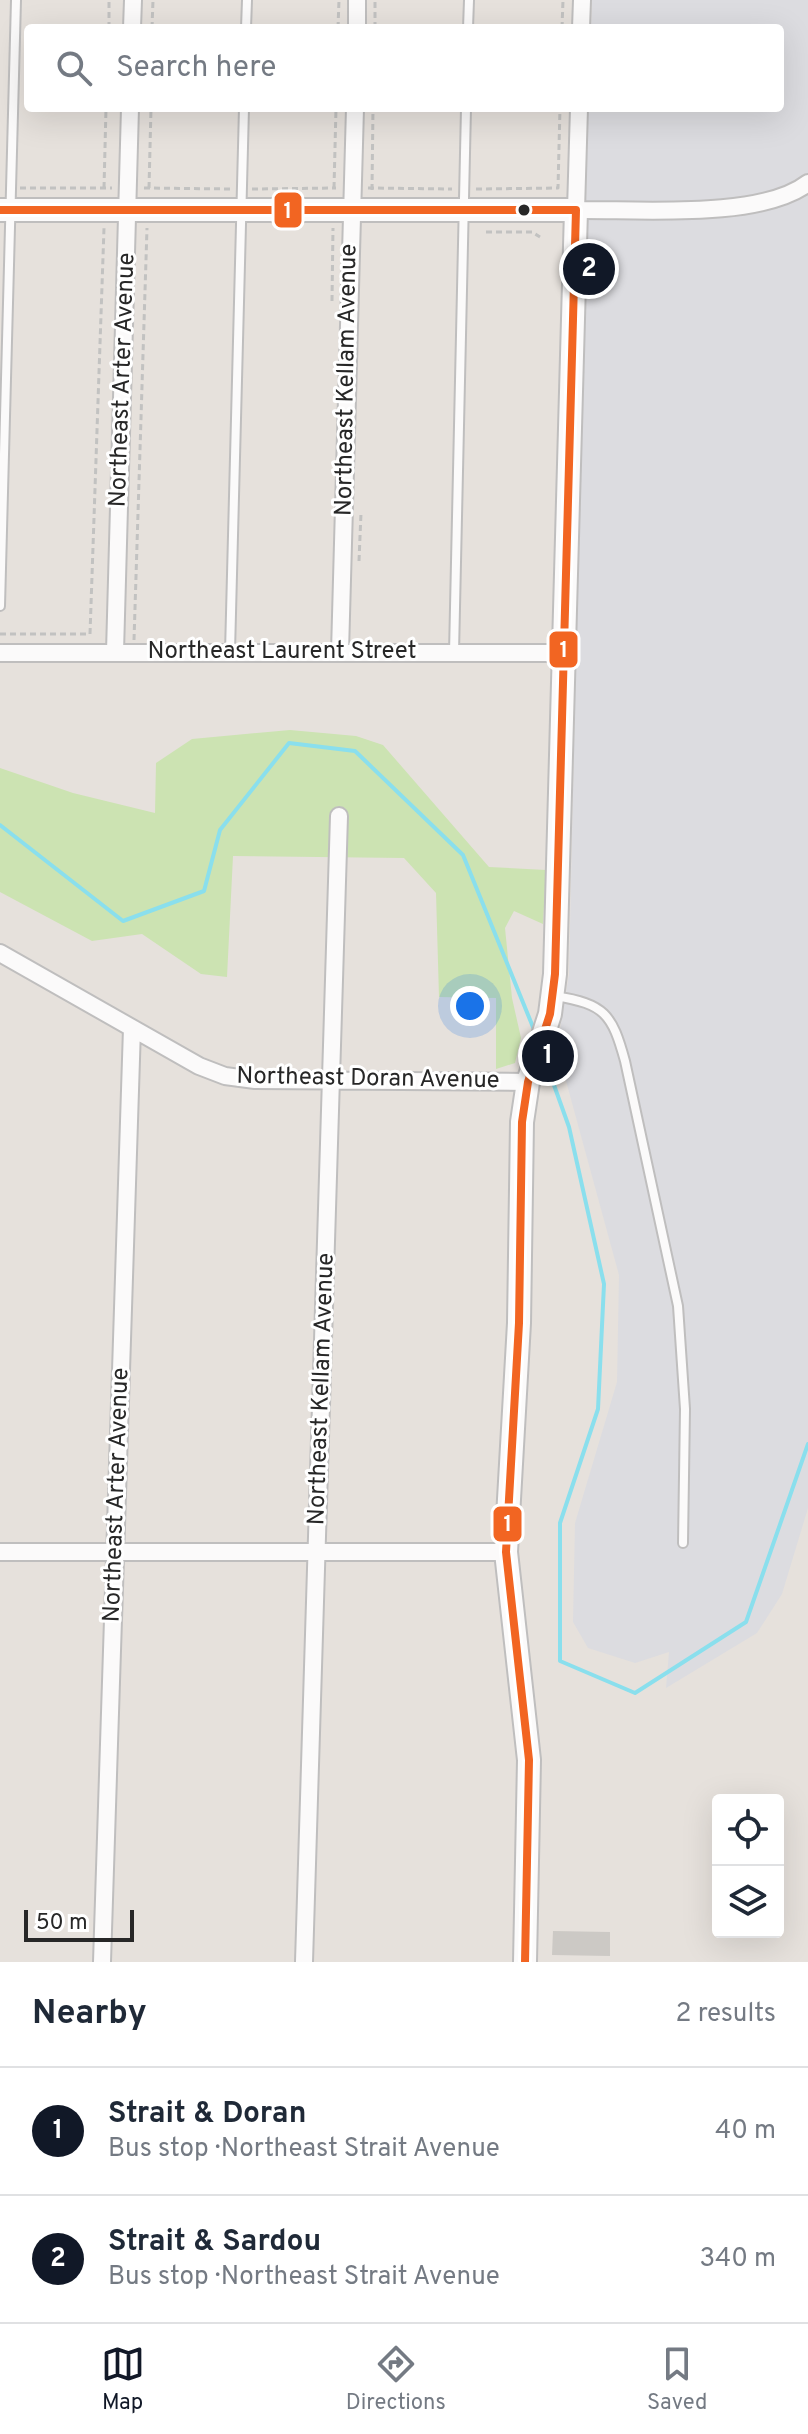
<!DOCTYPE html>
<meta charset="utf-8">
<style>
:root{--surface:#fff;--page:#f2f2f3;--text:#1f2937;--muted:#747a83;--line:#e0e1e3;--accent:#111827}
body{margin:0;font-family:Overpass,sans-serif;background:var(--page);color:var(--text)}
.controls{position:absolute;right:24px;bottom:24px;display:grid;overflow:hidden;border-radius:8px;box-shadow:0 8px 32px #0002}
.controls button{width:72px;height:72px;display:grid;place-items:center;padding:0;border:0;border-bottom:2px solid var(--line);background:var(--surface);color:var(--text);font:40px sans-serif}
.scale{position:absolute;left:24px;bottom:20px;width:110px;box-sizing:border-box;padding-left:8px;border:4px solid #272727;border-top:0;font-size:22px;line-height:28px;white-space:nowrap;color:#272727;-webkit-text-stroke:6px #fff;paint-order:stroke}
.you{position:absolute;left:470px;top:1006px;width:28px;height:28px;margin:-20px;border:6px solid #fff;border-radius:50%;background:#1a73e8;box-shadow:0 0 0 12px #1a73e833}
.badge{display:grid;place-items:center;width:52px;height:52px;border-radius:50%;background:var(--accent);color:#fff;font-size:26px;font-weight:700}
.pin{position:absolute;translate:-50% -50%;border:4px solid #fff;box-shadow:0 2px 8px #0006}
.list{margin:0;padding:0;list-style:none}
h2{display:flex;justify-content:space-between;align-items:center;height:104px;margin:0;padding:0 32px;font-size:34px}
h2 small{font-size:26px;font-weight:400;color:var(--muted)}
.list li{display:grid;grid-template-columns:52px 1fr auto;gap:24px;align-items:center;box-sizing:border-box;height:128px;padding:0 32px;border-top:2px solid var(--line)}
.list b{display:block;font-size:30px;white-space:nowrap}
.list p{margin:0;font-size:26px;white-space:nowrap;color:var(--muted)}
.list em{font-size:26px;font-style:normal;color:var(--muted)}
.icon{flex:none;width:44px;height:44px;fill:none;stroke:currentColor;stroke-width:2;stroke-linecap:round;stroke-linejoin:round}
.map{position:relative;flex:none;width:808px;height:1962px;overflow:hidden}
.search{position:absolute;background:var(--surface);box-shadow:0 8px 32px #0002;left:24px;right:24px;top:24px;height:88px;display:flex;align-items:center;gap:20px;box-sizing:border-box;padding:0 28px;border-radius:8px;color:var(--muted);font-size:30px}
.sheet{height:360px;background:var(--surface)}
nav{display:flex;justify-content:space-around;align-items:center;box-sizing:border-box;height:112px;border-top:2px solid var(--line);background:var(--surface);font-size:22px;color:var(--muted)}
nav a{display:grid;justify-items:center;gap:4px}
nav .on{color:var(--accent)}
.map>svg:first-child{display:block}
.airport{fill:#dcdce0}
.green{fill:#cce3b2}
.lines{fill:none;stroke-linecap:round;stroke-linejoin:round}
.stream{stroke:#8adfed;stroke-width:4}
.building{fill:#ccc9c5}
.lane-casing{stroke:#bfbebe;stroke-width:12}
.street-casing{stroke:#bfbebe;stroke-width:20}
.secondary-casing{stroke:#bfbebe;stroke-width:26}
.path{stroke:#c2c2c1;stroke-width:3;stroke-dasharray:6 4;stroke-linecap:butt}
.lane{stroke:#fbfafa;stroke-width:8}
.street{stroke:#fbfafa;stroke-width:16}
.secondary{stroke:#fbfafa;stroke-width:22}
.bus-1-casing{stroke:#fff;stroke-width:14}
.bus-1{stroke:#f26522;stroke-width:8}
.bus-dot{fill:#272727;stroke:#fff;stroke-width:3}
.labels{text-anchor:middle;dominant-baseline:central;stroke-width:6;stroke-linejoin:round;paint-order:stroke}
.street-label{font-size:24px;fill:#272727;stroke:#fff}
.line-badge{stroke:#fff;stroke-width:3}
.badge-label{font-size:22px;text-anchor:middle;font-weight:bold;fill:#fff}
</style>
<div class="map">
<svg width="808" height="1962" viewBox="0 0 808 1962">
<rect width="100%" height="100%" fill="#e6e1dc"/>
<path class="airport" d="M592 0H808V1508L782 1594 757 1633 666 1688 669 1652 635 1663 588 1648 573 1622 575 1523 617 1382 619 1275 557 1048 569 974 588 108H780V28H591Z"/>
<path class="green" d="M290 730 356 736 383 745 489 867 546 870 543 924 514 911 505 928 512 998 521 1038 515 1063 496 1069V998L439 997 436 893 404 858 233 856 227 977 201 974 142 934 92 941 0 892V768L73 793 155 813 156 763 192 739Z"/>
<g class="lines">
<path class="stream" d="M0 825 123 921 204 891 220 830 289 743 355 751 463 855 535 1032
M545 1060 569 1127 604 1284 598 1409 560 1523V1661L635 1693 746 1622 808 1444"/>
</g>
<path class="building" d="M553 1931 610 1932V1956L552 1955Z"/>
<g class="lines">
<defs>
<path id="lane" d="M246 28 247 0
M468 28 469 0
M0 606 16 0
M230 652 244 108
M454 653 466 108
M555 996C605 1004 612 1014 625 1061L678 1306 685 1409 683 1543"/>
<path id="street" d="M132 28 133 0
M357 28V0
M581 28 582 0
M579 108 576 210C637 209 760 220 808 183
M115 652 130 108
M340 652 355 108
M0 653H564
M0 953 199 1066 225 1076 255 1080 528 1082
M0 1552H506
M102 1962 132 1028
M304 1962 339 816"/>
<path id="secondary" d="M0 210H576L555 974 550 1014 528 1082 522 1122 519 1323 506 1552 529 1760 525 1962"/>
</defs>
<use href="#lane" class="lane-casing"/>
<use href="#street" class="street-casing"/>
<use href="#secondary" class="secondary-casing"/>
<path class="path" d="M109 28V0
M152 28 153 0
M338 28 339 0
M375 28V0
M562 28 563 0
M20 188H112
M104 188 106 108
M144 188 232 189
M149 188 151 108
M334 188 336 108
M368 188 452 189
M252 189 336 188
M476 189 558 188 560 108
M372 190 373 108
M486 232H532L540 237
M332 301 333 228
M359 561 361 513
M0 634H90L104 228
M134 640 147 228"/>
<use href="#lane" class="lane"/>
<use href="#street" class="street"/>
<use href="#secondary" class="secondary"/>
<defs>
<path id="bus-1" d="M0 210H576
M525 1962 529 1760 506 1552 519 1323 522 1122 528 1082 550 1014 555 974 576 210"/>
</defs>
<use href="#bus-1" class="bus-1-casing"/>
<use href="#bus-1" class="bus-1"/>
</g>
<circle class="bus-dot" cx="524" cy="210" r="7"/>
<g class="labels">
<g class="street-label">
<text transform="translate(123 380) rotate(-88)">Northeast Arter Avenue</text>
<text transform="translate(347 380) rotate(-89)">Northeast Kellam Avenue</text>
<text x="282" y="652">Northeast Laurent Street</text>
<text transform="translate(368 1079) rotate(1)">Northeast Doran Avenue</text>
<text transform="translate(322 1389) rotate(-88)">Northeast Kellam Avenue</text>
<text transform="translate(117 1495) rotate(-88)">Northeast Arter Avenue</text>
</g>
</g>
<g class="line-badge">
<rect x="273" y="191" width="30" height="38" rx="8" fill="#f26522"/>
<rect x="548" y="630" width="31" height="39" rx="8" fill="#f26522"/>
<rect x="492" y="1505" width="31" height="38" rx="8" fill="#f26522"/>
</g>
<g class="badge-label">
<text x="288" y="218">1</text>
<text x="564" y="657">1</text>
<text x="508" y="1531">1</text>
</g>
</svg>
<div class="controls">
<button><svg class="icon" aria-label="locate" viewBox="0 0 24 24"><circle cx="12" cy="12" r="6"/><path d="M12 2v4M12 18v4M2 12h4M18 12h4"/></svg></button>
<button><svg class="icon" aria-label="layers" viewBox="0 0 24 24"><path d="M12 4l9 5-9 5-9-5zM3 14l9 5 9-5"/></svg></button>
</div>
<div class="scale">50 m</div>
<div class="you"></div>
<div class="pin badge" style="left:548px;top:1056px">1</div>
<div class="pin badge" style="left:589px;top:269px">2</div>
<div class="search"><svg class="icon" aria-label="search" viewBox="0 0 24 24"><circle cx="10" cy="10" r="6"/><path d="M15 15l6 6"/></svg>Search here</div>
</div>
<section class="sheet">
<h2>Nearby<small>2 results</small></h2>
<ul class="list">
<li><span class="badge">1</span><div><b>Strait &amp; Doran</b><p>Bus stop · Northeast Strait Avenue</p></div><em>40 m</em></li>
<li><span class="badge">2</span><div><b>Strait &amp; Sardou</b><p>Bus stop · Northeast Strait Avenue</p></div><em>340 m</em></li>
</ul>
</section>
<nav>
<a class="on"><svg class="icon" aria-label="map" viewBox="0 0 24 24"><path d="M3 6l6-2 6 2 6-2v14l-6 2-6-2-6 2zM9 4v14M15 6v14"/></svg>Map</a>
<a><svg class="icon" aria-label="directions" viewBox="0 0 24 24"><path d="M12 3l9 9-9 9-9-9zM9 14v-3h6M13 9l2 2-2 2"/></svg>Directions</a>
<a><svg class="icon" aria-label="saved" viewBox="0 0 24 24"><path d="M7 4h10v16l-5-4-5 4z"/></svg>Saved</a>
</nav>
